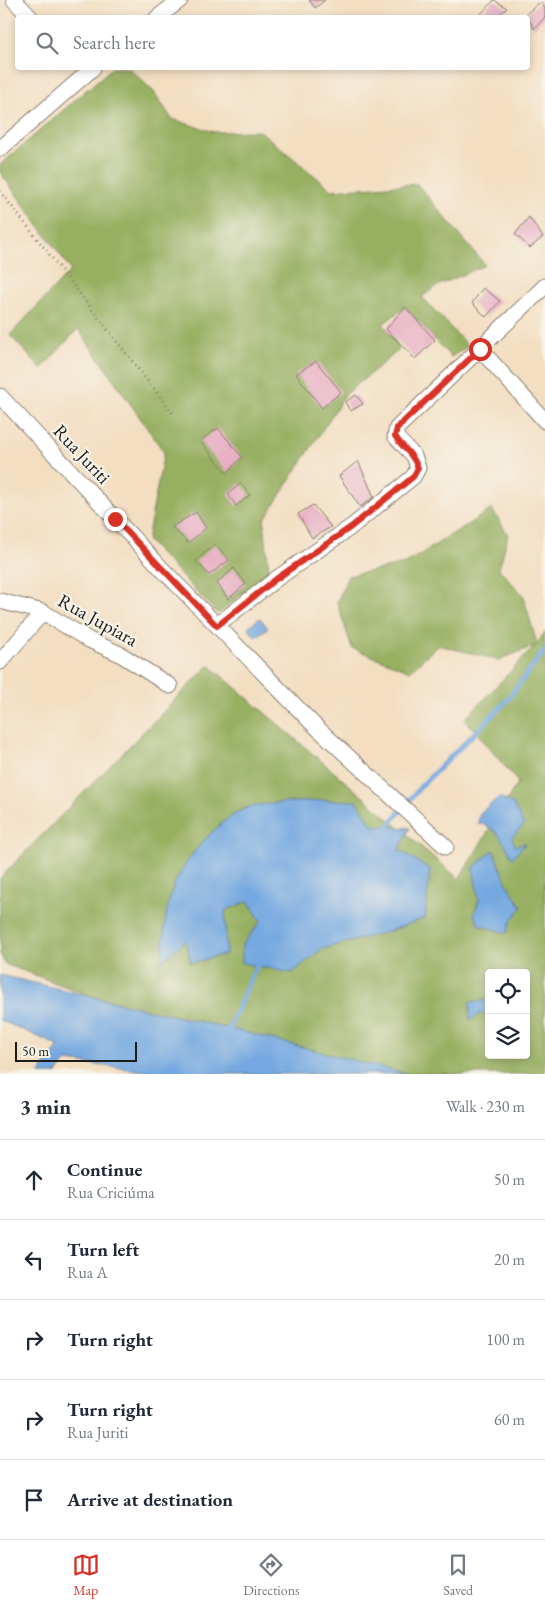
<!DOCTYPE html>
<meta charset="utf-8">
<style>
:root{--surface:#fff;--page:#f6f6f7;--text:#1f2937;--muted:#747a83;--line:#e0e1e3;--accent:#d93025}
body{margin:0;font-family:"EB Garamond",serif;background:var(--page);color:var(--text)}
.controls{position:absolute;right:15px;bottom:15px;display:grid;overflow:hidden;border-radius:5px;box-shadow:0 2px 8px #0003}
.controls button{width:45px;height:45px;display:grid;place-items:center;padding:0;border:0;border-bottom:1px solid var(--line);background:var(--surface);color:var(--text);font:25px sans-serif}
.scale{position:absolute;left:15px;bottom:12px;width:122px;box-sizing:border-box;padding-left:5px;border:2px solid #1c1c1c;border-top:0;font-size:14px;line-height:18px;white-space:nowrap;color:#1c1c1c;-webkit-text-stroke:4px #f7f3e8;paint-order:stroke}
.stop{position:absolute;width:15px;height:15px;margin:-11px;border:4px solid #d93025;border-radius:50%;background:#fff}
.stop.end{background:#d93025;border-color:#fff;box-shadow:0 1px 5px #0008}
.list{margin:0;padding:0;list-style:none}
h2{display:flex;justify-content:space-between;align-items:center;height:65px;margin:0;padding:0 20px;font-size:21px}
h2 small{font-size:16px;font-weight:400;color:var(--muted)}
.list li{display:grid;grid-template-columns:32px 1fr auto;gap:15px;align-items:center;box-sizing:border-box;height:80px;padding:0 20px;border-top:1px solid var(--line)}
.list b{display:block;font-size:19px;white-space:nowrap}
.list p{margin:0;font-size:16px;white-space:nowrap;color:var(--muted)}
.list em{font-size:16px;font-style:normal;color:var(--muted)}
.icon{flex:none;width:28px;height:28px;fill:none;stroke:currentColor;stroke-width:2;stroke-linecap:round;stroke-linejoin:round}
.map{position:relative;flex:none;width:545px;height:1074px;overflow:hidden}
.search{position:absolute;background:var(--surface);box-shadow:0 2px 8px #0003;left:15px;right:15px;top:15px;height:55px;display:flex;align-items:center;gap:12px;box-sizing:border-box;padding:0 18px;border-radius:5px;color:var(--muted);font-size:19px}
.sheet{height:465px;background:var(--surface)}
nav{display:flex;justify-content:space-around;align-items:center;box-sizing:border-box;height:70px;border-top:1px solid var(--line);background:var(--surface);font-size:14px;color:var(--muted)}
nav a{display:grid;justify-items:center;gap:2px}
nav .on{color:var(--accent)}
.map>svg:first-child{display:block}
.forest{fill:#96af60;stroke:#59663e;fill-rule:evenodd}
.water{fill:#74a8e0;stroke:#48627e}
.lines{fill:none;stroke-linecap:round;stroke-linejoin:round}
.stream{stroke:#74a8e0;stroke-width:5}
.building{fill:#e7adc2}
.minor-casing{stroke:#887d6e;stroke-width:17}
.path{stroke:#887d6e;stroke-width:3;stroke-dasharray:1 4;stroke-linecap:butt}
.minor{stroke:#fff;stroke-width:15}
.route{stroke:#d93025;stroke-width:6}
.labels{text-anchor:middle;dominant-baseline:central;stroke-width:4.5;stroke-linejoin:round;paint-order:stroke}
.street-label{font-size:19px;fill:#1c1c1c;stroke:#f7f3e8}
</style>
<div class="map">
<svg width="545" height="1074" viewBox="0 0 545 1074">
<rect width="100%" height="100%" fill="#f7f3e8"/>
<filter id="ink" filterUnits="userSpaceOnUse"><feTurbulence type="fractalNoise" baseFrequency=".02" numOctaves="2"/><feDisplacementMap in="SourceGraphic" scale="10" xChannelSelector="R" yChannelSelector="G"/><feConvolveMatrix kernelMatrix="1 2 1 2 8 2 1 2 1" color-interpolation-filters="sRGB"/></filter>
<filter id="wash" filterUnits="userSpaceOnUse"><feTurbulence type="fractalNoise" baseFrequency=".0096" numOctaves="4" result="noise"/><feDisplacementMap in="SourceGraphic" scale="20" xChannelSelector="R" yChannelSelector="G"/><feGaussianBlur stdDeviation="1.12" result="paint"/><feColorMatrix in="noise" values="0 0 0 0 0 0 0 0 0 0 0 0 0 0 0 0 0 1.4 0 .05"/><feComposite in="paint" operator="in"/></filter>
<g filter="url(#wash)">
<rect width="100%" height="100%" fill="#f3dec1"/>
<path class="forest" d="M112 68H129L154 92 172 119 214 132 260 131 332 190 417 184 485 265 437 286 422 297 468 346 451 357 405 307 383 324 400 349 345 395 264 520 269 571 218 614 147 540 164 452 78 329 41 369 10 335 71 270 0 172V165Z
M492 509 508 535 499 569 523 595 537 644 545 632V1074H402L91 996 5 964 0 954V878L209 665 459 879 518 782 465 719 536 645 499 660 438 645 410 671 352 648 337 602 348 576 405 564ZM489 973H526V1055H489Z"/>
<path class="water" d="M260 618 268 628 255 637 248 627Z
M499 797 513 804 524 825 512 837 515 846 526 843 512 858C504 842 497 827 478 823L480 813Z
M326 800 357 801 372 825 410 828 399 850 430 869 425 918 387 932 322 949 292 973 242 963V945L261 921 248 901 225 911 226 954 191 963 186 940 161 962C164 940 164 918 170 897 177 866 221 813 253 806 276 802 302 802 326 800Z
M493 850 508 886 522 907 512 919 507 933 479 925 474 914 479 900 473 868Z
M0 975 244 1032 407 1074H167L67 1061 56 1074H39L59 1046 0 1020Z
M489 1000V1018L484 1012 470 1020V1002Z"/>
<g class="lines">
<path class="stream" d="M385 830 421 786 504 704 545 650
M226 1035 259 960"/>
</g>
<g id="blocks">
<path class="building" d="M309 0H325L315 8Z
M494 0 507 8 496 18H477Z
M540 2 545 8V17L534 29 528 18 524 16Z
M529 217 543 237 530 248 515 234Z
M483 288 500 301 486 317 472 303Z
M405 307 435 340 415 359 386 329Z
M316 361 341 392 322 408 296 374Z
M356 395 363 404 350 411 345 402Z
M218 428 242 457 227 473 200 441Z
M358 461 374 497 360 507 339 476Z
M241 483 250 495 236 506 228 494Z
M313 505 331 527 312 538 298 514Z
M196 512 206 528 188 543 172 527Z
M215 544 229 560 209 575 196 561Z
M234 568 246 584 228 599 217 583Z"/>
</g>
</g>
<g filter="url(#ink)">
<use href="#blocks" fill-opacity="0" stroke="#887d6e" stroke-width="1"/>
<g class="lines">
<defs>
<path id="minor" d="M14 0 31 18
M157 18 180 0
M0 149 93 68
M480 349 545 421
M0 396 164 571 312 723 446 847
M0 601 43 612 89 640 120 654 170 686
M217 625 276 579 351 527 413 477 418 468 414 456 395 436 397 428 545 286
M0 662 43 612"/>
</defs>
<use href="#minor" class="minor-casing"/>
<path class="path" d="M0 191 174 415"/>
<use href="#minor" class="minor"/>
</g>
</g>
<g class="lines" filter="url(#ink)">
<path class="route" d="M115 519 217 626 276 579 351 527 413 477 418 468C413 453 403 449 395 436L397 428 480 349"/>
</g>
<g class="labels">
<g class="street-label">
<text transform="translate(82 454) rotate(47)">Rua Juriti</text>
<text transform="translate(98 620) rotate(29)">Rua Jupiara</text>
</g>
</g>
</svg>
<div class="controls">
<button><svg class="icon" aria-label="locate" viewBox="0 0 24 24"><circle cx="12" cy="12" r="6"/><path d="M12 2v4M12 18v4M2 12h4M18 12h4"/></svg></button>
<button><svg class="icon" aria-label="layers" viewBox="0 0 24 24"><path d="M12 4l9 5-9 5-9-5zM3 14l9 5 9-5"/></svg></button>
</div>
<div class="scale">50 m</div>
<div class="stop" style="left:480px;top:349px"></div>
<div class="stop end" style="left:115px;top:519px"></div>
<div class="search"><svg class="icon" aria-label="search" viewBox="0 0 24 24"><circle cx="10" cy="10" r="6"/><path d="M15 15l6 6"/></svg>Search here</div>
</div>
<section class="sheet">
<h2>3 min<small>Walk · 230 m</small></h2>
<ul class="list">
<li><svg class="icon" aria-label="ahead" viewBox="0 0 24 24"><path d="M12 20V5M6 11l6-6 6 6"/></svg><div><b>Continue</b><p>Rua Criciúma</p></div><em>50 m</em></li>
<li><svg class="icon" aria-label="left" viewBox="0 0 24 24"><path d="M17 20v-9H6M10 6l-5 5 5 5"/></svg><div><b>Turn left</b><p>Rua A</p></div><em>20 m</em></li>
<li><svg class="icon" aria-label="right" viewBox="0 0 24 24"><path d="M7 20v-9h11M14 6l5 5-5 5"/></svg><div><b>Turn right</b></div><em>100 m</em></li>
<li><svg class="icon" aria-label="right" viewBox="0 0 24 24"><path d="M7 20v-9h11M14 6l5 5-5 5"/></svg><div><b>Turn right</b><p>Rua Juriti</p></div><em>60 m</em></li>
<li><svg class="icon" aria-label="arrive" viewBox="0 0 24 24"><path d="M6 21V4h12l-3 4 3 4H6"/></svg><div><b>Arrive at destination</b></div></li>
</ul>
</section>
<nav>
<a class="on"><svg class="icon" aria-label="map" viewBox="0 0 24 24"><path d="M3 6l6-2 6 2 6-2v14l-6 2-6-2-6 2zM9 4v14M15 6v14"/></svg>Map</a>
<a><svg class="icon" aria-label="directions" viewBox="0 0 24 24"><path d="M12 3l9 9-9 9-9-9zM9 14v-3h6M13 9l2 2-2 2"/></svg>Directions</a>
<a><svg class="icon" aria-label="saved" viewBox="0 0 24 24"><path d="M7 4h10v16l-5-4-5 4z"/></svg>Saved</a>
</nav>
